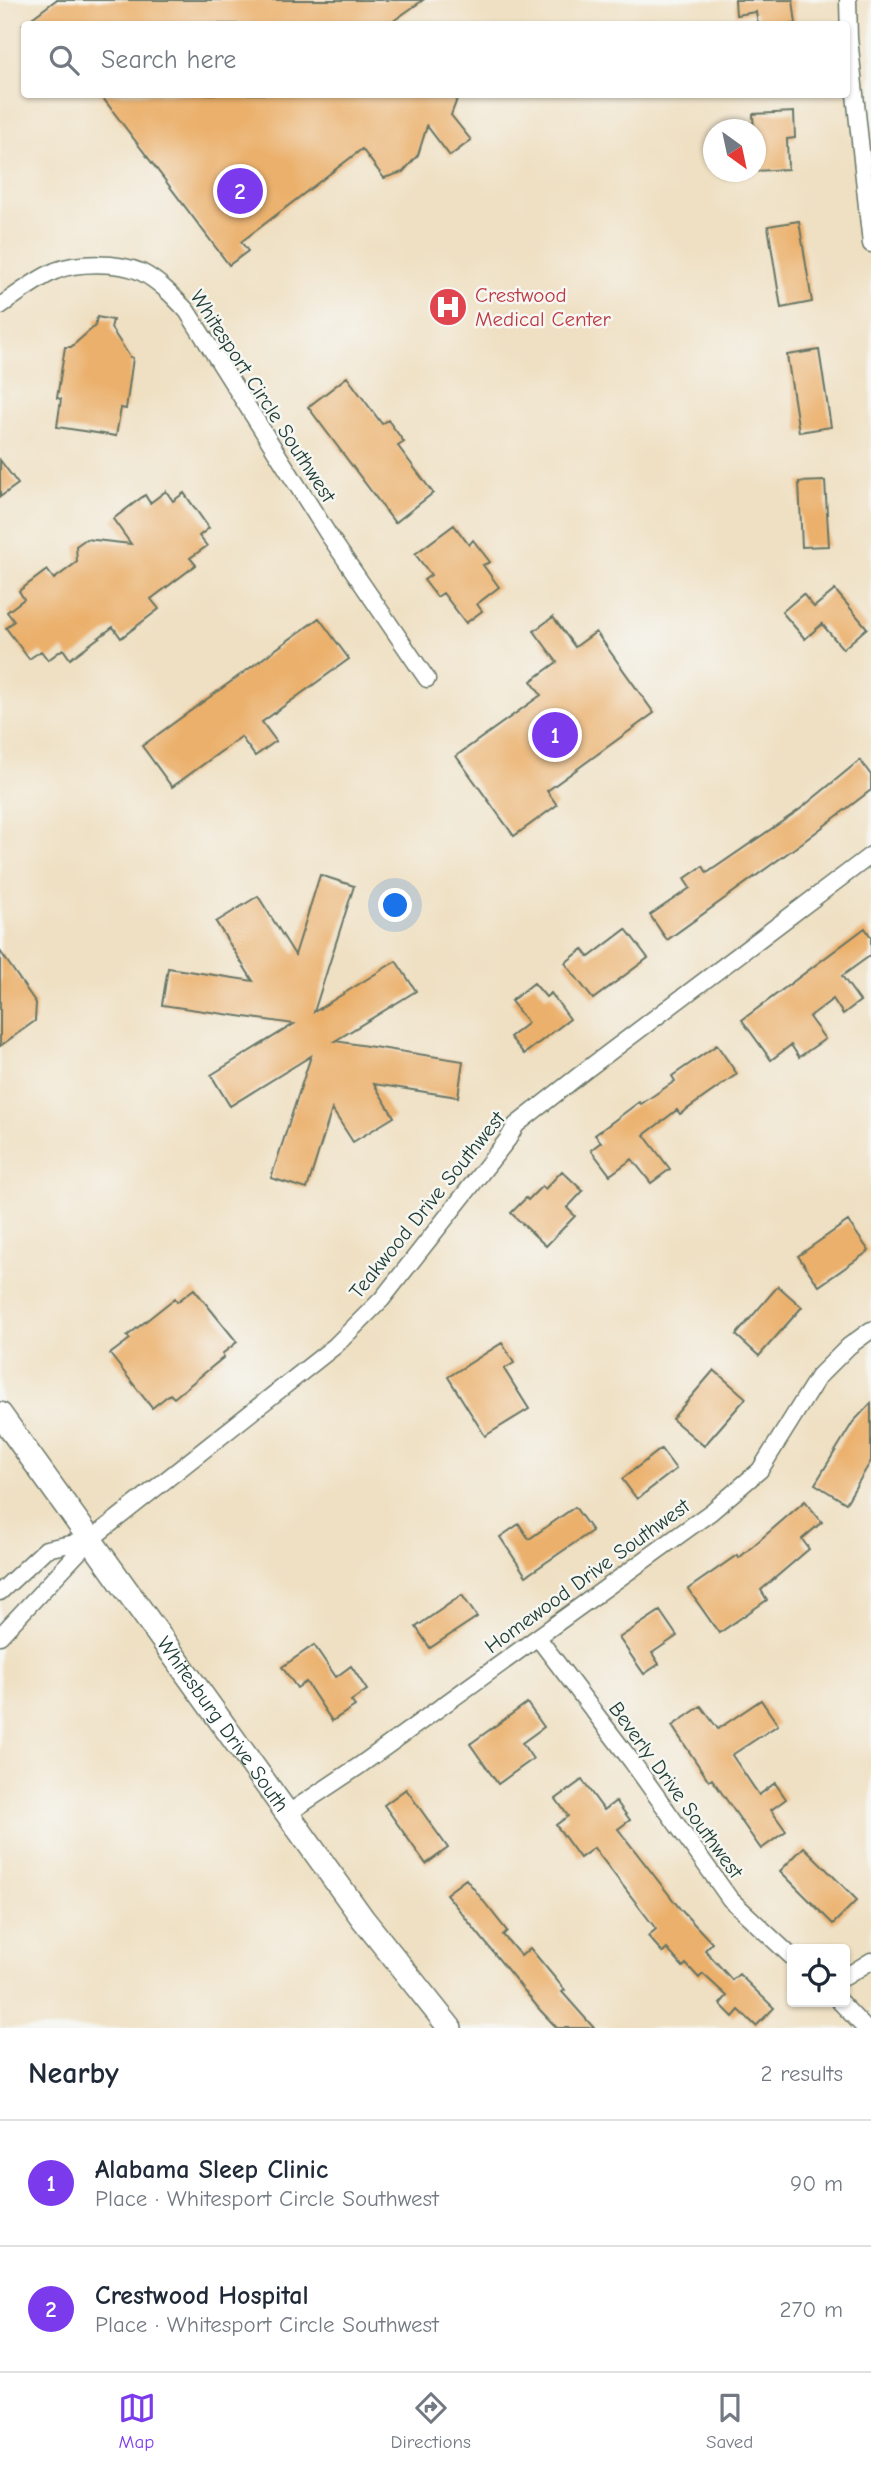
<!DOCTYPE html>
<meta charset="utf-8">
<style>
:root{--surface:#fff;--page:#f6f6f7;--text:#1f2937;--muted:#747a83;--line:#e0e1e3;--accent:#7c3aed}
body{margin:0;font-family:"Comic Neue",sans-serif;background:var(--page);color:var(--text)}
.controls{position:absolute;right:21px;bottom:21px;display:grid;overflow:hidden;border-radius:7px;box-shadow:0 2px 5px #0004}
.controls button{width:63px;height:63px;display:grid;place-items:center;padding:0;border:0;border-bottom:2px solid var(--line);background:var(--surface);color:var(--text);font:35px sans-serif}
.compass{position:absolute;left:703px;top:119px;width:63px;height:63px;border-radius:50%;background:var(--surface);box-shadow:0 2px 5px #0004;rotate:147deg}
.you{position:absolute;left:396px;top:906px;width:24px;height:24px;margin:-18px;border:5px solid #fff;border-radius:50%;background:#1a73e8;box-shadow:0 0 0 10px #1a73e833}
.badge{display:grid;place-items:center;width:46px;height:46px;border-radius:50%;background:var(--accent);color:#fff;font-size:23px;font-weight:700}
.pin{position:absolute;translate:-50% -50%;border:4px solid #fff;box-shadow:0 2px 7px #0006}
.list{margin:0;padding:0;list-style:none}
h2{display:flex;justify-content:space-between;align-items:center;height:91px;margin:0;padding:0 28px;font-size:30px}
h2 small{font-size:23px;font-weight:400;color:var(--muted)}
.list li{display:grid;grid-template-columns:46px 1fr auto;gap:21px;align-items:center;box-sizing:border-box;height:126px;padding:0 28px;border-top:2px solid var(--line)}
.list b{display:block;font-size:26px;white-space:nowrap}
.list p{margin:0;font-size:23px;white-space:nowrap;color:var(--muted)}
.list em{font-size:23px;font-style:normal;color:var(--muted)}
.icon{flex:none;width:38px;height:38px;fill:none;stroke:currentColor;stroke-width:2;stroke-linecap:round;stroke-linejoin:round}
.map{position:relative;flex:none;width:871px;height:2028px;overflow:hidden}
.search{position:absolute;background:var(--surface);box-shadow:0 2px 5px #0004;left:21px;right:21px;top:21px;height:77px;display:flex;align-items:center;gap:18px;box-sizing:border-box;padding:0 24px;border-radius:7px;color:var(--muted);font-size:26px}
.sheet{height:343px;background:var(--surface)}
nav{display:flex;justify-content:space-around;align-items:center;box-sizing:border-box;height:98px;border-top:2px solid var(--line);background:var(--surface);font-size:19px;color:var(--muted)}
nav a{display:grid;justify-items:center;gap:4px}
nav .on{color:var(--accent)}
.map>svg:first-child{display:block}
.building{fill:#ebb06c}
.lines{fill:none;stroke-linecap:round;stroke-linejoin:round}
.minor-casing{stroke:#687666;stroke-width:19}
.secondary-casing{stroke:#687666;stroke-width:26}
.minor{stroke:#fff;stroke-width:16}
.secondary{stroke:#fff;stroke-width:23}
.labels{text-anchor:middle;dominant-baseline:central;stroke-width:5;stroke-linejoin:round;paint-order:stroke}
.health-label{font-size:21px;fill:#be3a42;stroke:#f6f6f2;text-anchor:start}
.street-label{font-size:21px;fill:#1f3d34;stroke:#f6f6f2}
</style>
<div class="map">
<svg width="871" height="2028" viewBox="0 0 871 2028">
<rect width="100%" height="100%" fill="#f6f6f2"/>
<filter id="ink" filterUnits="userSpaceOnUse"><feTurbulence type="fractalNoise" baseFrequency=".0143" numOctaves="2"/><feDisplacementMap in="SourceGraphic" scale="14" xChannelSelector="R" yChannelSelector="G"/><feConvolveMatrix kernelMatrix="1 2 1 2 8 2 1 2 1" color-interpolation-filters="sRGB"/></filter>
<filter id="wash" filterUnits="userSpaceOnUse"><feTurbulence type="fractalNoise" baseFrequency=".00686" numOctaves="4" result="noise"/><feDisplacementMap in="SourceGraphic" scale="28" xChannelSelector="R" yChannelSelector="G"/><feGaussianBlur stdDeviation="1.57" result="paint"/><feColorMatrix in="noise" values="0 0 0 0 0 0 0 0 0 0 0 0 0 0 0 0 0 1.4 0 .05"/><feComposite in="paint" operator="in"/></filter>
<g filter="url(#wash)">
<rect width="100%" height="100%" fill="#efe0c3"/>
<g id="blocks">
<path class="building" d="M56 0H423L389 24H24Z
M735 0H793L796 24H758L756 12 736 15Z
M100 94H459L451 115 471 140 450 156 427 126 418 155 403 172 384 178 362 149 241 242 248 251 229 265Z
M794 112 795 138 787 139 788 169 756 171 753 114Z
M799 221 812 302 781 308 768 226Z
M97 317 113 320 111 328 130 357 133 358 126 409 121 408 116 436 57 427 61 399 57 398 65 347H71L95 326Z
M819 350 831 427 799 432 787 355Z
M347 377 382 424 388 420 404 442 398 446 433 493 395 523 308 407Z
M0 460 18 484 0 497Z
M825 481 829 546 802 547 799 482Z
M166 491 173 501 184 493 209 528 199 536 207 546 190 558 196 565 151 599 159 609 121 638 113 627 70 659 63 649 48 660 41 651 29 659 6 628 14 621 7 612 24 599 19 591 47 570 54 579 77 562 76 546 86 539 131 544 113 519 145 495 150 503Z
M454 525 469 545 473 540 490 562 483 565 499 587 477 604 482 611 466 623 443 593 437 597 424 580 431 575 415 554Z
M835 590 867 628 843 649 822 624 805 639 782 612 803 594 814 607Z
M553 617 575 647 596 632 654 713 547 791 557 805 514 836 456 756 541 695 531 681 557 662 534 631Z
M319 618 349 659 262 722 276 741 255 756 241 737 172 787 142 746Z
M860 760 871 775V790L803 842 667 940 650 915 690 888 684 879 703 866 707 873 799 810Z
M320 875 354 886 314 1012 396 961 416 991 335 1041 463 1061 458 1097 374 1084 394 1117 353 1142 332 1109 307 1189 271 1178 311 1056 230 1106 211 1075 294 1024 162 1005 168 968 253 981 216 922 258 896 295 955Z
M865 928 871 937V955L842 976 860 1001 843 1014 833 999 809 1017 825 1039 799 1057 791 1045 771 1060 742 1020Z
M626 929 648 958 593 999 565 963 583 949 589 957Z
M0 951 36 1003 35 1021 0 1046Z
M534 983 546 997 551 993 570 1019 524 1054 510 1037 528 1023 511 1001Z
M717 1045 737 1074 680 1114 677 1110 644 1135 670 1169 651 1183 632 1159 610 1175 591 1150 601 1142 595 1135 639 1102 641 1104 675 1081 672 1076Z
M562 1171 583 1191 567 1208 575 1216 546 1246 511 1213 526 1198 528 1200 542 1186 545 1189Z
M848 1221 869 1251 819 1286 798 1256Z
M778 1286 802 1307 759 1356 736 1335Z
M194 1289 237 1342 222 1354 224 1357 174 1398 170 1394 152 1408 110 1354 130 1339 127 1336 175 1298 177 1302Z
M502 1343 514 1363 504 1369 529 1409 485 1436 448 1377Z
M714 1370 746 1398 704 1446 672 1419Z
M871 1403V1461L846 1503 815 1484 853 1422Z
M661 1449 676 1469 637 1499 622 1479Z
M805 1501 822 1522 802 1539 809 1549 761 1590 767 1600 719 1633 688 1589 737 1555 739 1558Z
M575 1507 592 1531 526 1576 500 1537 519 1524 529 1539Z
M462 1595 477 1617 430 1648 416 1627Z
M660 1611 677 1636 652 1653 659 1664 644 1674 619 1638Z
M314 1645 336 1677 351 1666 367 1690 351 1701 355 1706 332 1721 306 1682 297 1688 282 1667Z
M761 1700 778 1725 732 1755 759 1795 775 1783 786 1799 771 1810 786 1831 761 1849 712 1779 709 1781 672 1726 701 1706 718 1729Z
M527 1703 544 1727 522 1743 533 1759 498 1784 470 1744Z
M582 1780 604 1810 616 1801 630 1820 618 1829 681 1910 712 1943 705 1950 732 1980 739 1974 774 2008 756 2026 739 2010 733 2017 720 2004 727 1996 703 1974 699 1978 686 1964 683 1967 667 1949 663 1953 648 1936 656 1929 594 1848 580 1858 556 1825 568 1816 556 1799Z
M406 1789 448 1848 426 1864 384 1805Z
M804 1847 857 1900 833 1924 780 1871Z
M466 1879 507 1931 503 1935 521 1956 530 1948 565 1990 562 1992 594 2028H557L540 2010 446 1894Z"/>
</g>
</g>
<g filter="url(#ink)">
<use href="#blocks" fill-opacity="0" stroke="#687666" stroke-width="2"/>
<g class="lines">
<defs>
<path id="minor" d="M848 0 849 38 871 244
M0 306C18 294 35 280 55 271 77 262 119 262 141 272 159 281 174 297 187 311L328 534 427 679
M0 1592 46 1549 90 1540
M0 1636 90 1540 335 1346 382 1299 508 1139 516 1125 586 1070 871 855
M538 1638 633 1763 730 1899 792 1957
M287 1814 359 1766 711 1512 760 1470 818 1377 849 1346 871 1330
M845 1977 871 1961
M840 2002 865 2028"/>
<g id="secondary">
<path id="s1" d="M0 1414 363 1919 450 2028"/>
</g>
</defs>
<use href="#minor" class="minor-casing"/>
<use href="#secondary" class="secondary-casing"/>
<use href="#minor" class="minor"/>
<use href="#secondary" class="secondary"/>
</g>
</g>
<defs>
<symbol id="hospital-disc" viewBox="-11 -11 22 22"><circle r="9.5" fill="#e0444e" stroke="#f6f6f2"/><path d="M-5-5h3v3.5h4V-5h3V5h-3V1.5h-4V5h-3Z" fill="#fff"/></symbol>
</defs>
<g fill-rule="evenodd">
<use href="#hospital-disc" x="426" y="285" width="44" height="44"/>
</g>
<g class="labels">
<g class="health-label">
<text x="475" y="295">Crestwood<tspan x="475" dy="24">Medical Center</tspan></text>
</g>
<g class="street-label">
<text transform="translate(263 396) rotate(57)">Whitesport Circle Southwest</text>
<text transform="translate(427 1205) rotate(-51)">Teakwood Drive Southwest</text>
<text transform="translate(587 1576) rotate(-36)">Homewood Drive Southwest</text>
<text stroke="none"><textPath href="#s1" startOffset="382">Whitesburg Drive South</textPath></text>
<text transform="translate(676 1790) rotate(54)">Beverly Drive Southwest</text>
</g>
</g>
</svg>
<div class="controls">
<button><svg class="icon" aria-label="locate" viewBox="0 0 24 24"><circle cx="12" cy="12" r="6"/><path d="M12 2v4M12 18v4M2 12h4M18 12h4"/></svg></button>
</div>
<svg class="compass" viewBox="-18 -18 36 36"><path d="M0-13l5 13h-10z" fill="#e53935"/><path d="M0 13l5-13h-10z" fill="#747a83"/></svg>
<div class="you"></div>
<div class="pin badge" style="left:555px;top:735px">1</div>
<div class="pin badge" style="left:240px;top:191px">2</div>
<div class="search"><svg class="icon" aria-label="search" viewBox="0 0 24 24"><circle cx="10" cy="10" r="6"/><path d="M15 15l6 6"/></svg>Search here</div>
</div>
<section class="sheet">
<h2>Nearby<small>2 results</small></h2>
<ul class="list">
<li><span class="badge">1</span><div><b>Alabama Sleep Clinic</b><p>Place · Whitesport Circle Southwest</p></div><em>90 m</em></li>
<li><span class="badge">2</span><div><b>Crestwood Hospital</b><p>Place · Whitesport Circle Southwest</p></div><em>270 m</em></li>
</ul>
</section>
<nav>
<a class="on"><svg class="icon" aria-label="map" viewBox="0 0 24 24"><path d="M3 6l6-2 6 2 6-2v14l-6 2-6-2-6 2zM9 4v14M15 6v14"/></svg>Map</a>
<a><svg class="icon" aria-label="directions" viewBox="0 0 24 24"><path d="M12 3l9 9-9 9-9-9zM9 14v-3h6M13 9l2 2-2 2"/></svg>Directions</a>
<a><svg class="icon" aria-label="saved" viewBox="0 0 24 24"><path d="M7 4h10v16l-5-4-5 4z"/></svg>Saved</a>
</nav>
